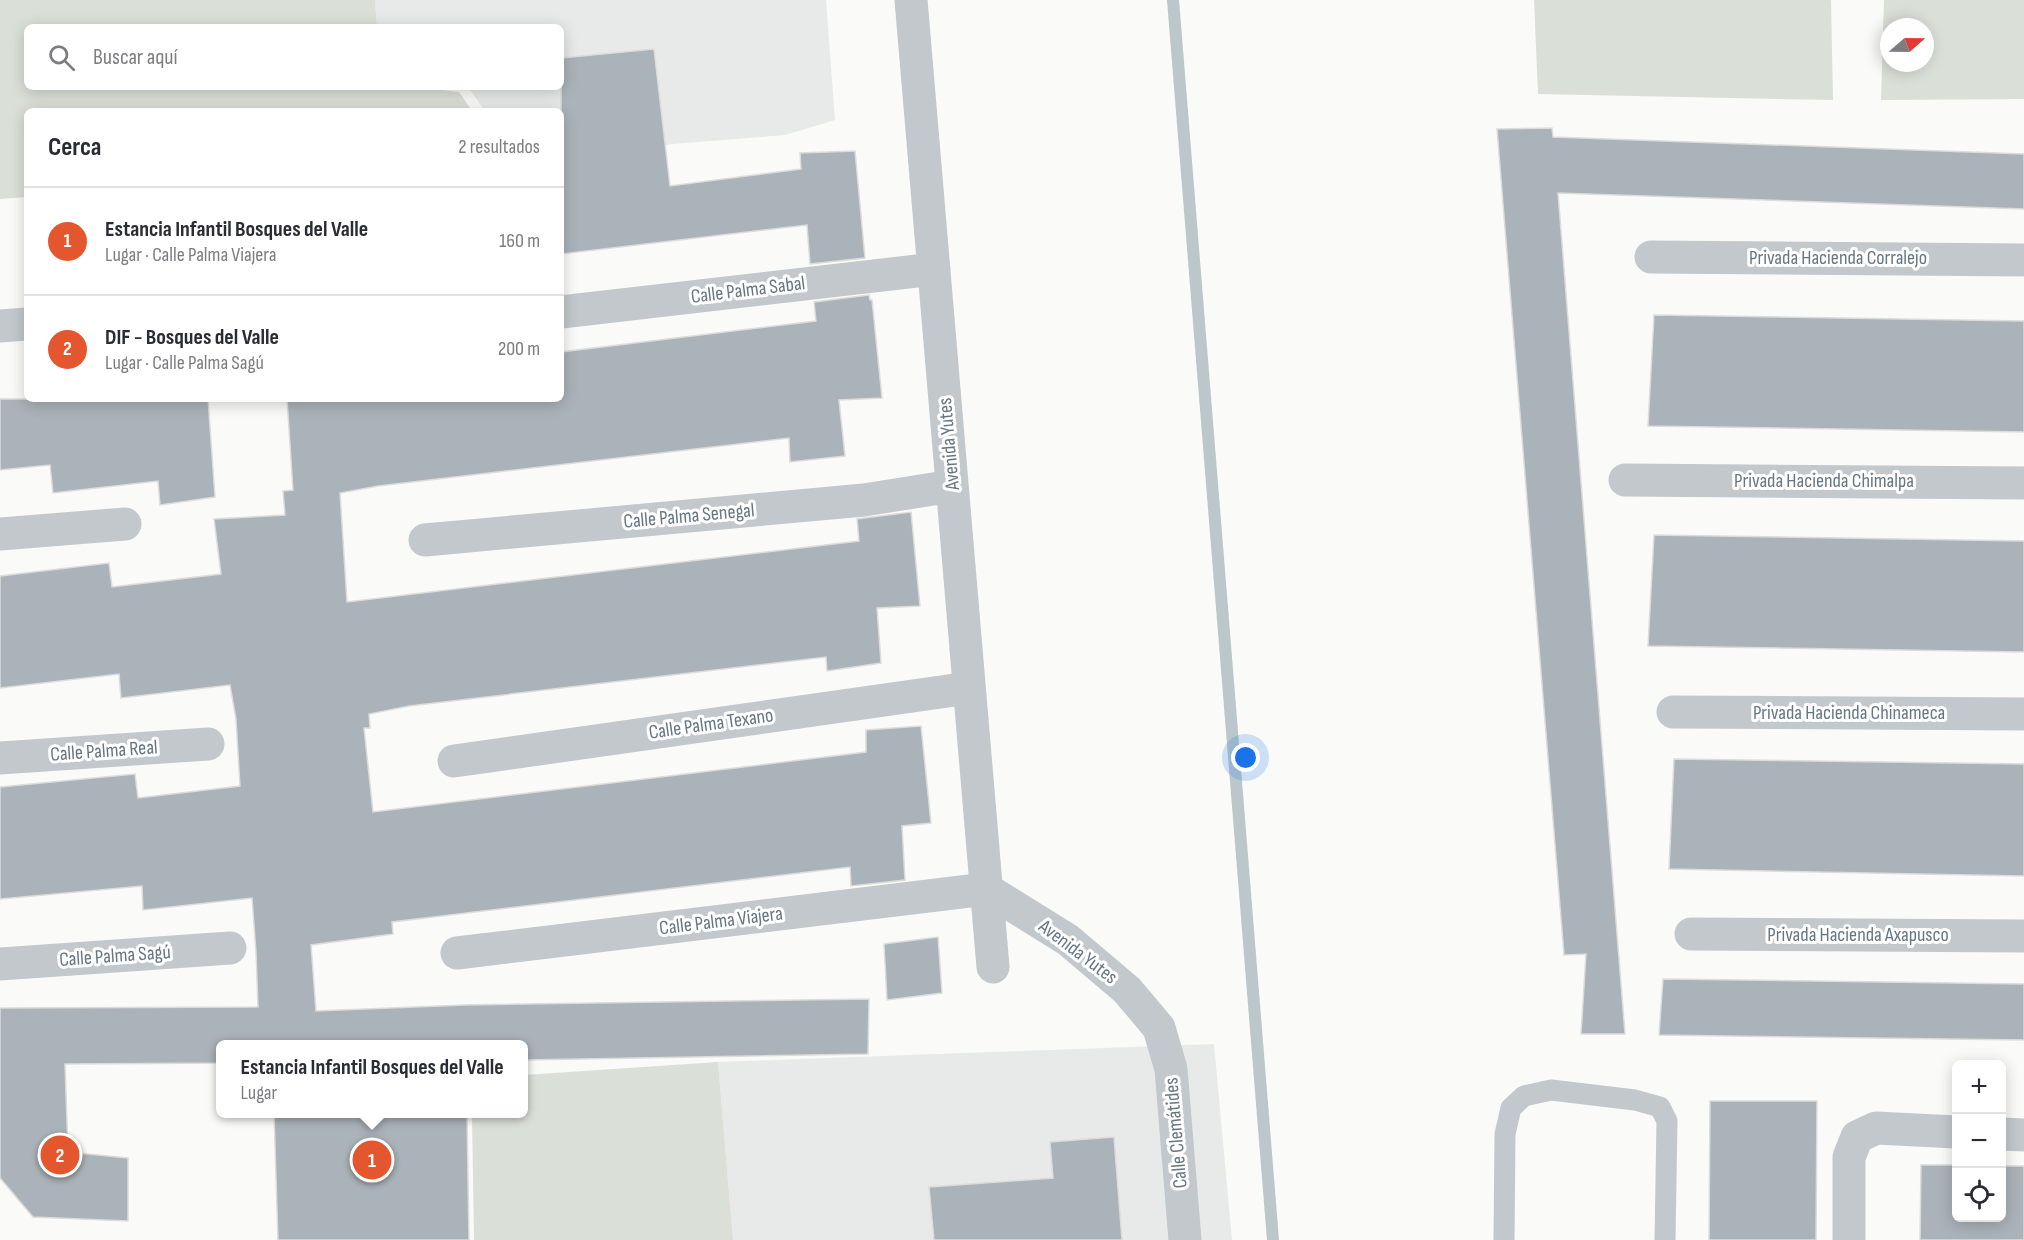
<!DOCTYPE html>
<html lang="es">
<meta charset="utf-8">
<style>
:root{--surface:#fff;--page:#f7f7f7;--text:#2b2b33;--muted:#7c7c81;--line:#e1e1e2;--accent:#e4572e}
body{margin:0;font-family:"Sofia Sans Condensed",sans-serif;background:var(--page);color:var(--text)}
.controls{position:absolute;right:18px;bottom:18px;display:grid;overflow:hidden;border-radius:9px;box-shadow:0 3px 15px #0003}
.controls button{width:54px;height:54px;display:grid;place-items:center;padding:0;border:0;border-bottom:2px solid var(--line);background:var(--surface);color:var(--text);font:30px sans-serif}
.compass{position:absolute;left:1880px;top:18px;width:54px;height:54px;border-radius:50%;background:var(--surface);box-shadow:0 3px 15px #0003;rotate:70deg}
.you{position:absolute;left:1246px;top:758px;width:21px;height:21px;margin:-15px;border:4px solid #fff;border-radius:50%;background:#1a73e8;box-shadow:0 0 0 9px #1a73e833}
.badge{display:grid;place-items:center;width:39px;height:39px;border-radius:50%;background:var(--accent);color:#fff;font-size:20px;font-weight:700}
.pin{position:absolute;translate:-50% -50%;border:3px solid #fff;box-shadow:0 2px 6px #0006}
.popup{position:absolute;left:216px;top:1040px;width:312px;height:78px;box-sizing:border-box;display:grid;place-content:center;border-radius:9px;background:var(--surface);filter:drop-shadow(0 2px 4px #0005);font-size:20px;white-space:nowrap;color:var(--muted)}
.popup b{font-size:22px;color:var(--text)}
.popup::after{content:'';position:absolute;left:50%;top:100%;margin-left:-12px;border:12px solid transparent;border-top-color:var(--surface)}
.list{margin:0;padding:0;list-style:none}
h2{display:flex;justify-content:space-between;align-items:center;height:78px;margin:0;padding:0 24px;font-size:26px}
h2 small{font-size:20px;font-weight:400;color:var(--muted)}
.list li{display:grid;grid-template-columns:39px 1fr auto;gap:18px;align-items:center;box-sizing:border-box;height:108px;padding:0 24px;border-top:2px solid var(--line)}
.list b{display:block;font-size:22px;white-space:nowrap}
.list p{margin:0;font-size:20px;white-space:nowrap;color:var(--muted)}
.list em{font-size:20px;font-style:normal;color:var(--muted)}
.icon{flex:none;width:33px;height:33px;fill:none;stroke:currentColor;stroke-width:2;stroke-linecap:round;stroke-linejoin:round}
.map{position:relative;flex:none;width:2024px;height:1240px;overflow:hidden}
.search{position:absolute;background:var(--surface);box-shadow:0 3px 15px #0003;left:24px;top:24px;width:540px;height:66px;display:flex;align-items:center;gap:15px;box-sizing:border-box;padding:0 21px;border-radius:9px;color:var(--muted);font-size:22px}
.panel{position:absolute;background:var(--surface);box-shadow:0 3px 15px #0003;left:24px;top:108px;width:540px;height:294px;border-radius:9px}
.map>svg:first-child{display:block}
.built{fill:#e8e9e9}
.green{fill:#dadfd7;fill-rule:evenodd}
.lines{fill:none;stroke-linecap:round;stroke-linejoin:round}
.stream{stroke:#bbc7cb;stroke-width:12}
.building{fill:#aab3b9;stroke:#dcdcda;stroke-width:1.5}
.lane{stroke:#c3c8cc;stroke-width:21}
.street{stroke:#c3c8cc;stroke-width:33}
.labels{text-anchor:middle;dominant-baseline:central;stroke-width:6;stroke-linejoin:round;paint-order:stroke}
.street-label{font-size:20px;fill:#657683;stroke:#fff}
</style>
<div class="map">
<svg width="2024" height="1240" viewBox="0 0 2024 1240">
<rect width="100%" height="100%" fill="#fafaf8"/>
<path class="built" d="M375 0H826L835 120 785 135 673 144 561 158V111H482V107L469 88 464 87H561V27H377Z
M1214 1044 1232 1240H733L718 1062Z"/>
<path class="green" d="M0 0H375L377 27H27V87H411L459 92 472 111H27V197L0 199Z
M1534 0H1831L1833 100 1538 94Z
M1884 0H2024V99L1881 100ZM1889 27H1925V63H1889Z
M718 1062 733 1240H474L472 1114H524V1075Z"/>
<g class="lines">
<path class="stream" d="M1173 0 1273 1240"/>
</g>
<path class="building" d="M654 49 670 186 801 169 800 153 855 151 865 258 810 264 807 225 561 254V58Z
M1552 128 1553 137 2024 154V209L1558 193 1625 1034H1581L1586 954 1564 955 1508 266 1497 129Z
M869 295 870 300H872L882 398 839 400 845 456 790 462 789 438 378 486 340 493 347 602 859 541 857 519 911 512 920 606 877 608 881 663 827 671 826 657 409 706 369 714 370 728H364L373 812 866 752V730L921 726 931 823 902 826 905 880 851 886 850 867 392 922 393 934 311 945 316 1011 464 1005 869 999 868 1054 524 1060V1044H220V1063L65 1064 68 1152 128 1158V1221L33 1217 0 1178V1008L258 1007 256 952 252 898 143 910 142 886 0 899V787L135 774 138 798 240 786 236 719 230 685 121 698 119 674 0 688V576L109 563 112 587 221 574 214 519 285 515 283 491 293 490 287 399H561V352L816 321 814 302Z
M1654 315 2024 321V432L1648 426Z
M0 399H208L215 497 160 505 158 481 53 493 50 465 0 470Z
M1654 535 2024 541V652L1648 646Z
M1674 759 2024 764V876L1669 869Z
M938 937 942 993 887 1000 884 944Z
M1663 979 2024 984V1040L1659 1035Z
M1710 1101H1817L1816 1240H1709Z
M274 1113H467L469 1240H278Z
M1114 1137 1122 1240H934L929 1187 1053 1178 1050 1142Z
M1921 1165H1956V1218H2001V1166H2024V1240H1920Z"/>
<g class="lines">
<path class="lane" d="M1504 1240 1505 1134 1511 1108 1524 1096 1551 1090 1635 1100 1660 1107 1667 1121 1665 1240"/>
<path class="street" d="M911 0 993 967
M1651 257 2024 260
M561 312 934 269
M0 326 27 324
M1625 480 2024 483
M0 534 125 524
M425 540 864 500 952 486
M1673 712 2024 714
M0 758 208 744
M454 761 969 688
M1691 934 2024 936
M457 953 986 889 1068 940 1127 990 1159 1028 1171 1069 1185 1240
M0 964 230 948
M2002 1134 2024 1135
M1849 1240V1157L1857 1137 1876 1128 1956 1132"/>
</g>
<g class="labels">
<g class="street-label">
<text x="1838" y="258">Privada Hacienda Corralejo</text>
<text transform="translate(748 290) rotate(-7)">Calle Palma Sabal</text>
<text transform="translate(949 444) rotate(-95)">Avenida Yutes</text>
<text x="1824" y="481">Privada Hacienda Chimalpa</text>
<text transform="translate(689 516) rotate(-5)">Calle Palma Senegal</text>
<text x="1849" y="713">Privada Hacienda Chinameca</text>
<text transform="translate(711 724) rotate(-8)">Calle Palma Texano</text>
<text transform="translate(104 751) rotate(-4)">Calle Palma Real</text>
<text transform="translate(721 921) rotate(-7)">Calle Palma Viajera</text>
<text x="1858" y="935">Privada Hacienda Axapusco</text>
<text transform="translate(1078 952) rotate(37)">Avenida Yutes</text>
<text transform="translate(115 956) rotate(-4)">Calle Palma Sagú</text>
<text transform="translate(1176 1133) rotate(-95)">Calle Clemátides</text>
</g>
</g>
</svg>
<div class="controls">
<button>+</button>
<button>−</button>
<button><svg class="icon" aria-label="locate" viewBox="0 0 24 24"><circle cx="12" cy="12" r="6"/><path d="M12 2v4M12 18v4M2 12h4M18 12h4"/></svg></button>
</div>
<svg class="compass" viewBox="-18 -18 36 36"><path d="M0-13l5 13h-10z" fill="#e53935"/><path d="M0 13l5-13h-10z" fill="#7c7c81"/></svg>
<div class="you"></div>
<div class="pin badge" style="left:372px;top:1160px">1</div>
<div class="popup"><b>Estancia Infantil Bosques del Valle</b>Lugar</div>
<div class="pin badge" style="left:60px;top:1155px">2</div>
<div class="search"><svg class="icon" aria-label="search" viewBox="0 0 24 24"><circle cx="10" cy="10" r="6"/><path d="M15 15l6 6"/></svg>Buscar aquí</div>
<section class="panel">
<h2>Cerca<small>2 resultados</small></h2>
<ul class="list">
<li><span class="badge">1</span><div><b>Estancia Infantil Bosques del Valle</b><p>Lugar · Calle Palma Viajera</p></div><em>160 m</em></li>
<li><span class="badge">2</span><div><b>DIF - Bosques del Valle</b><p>Lugar · Calle Palma Sagú</p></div><em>200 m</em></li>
</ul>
</section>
</div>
